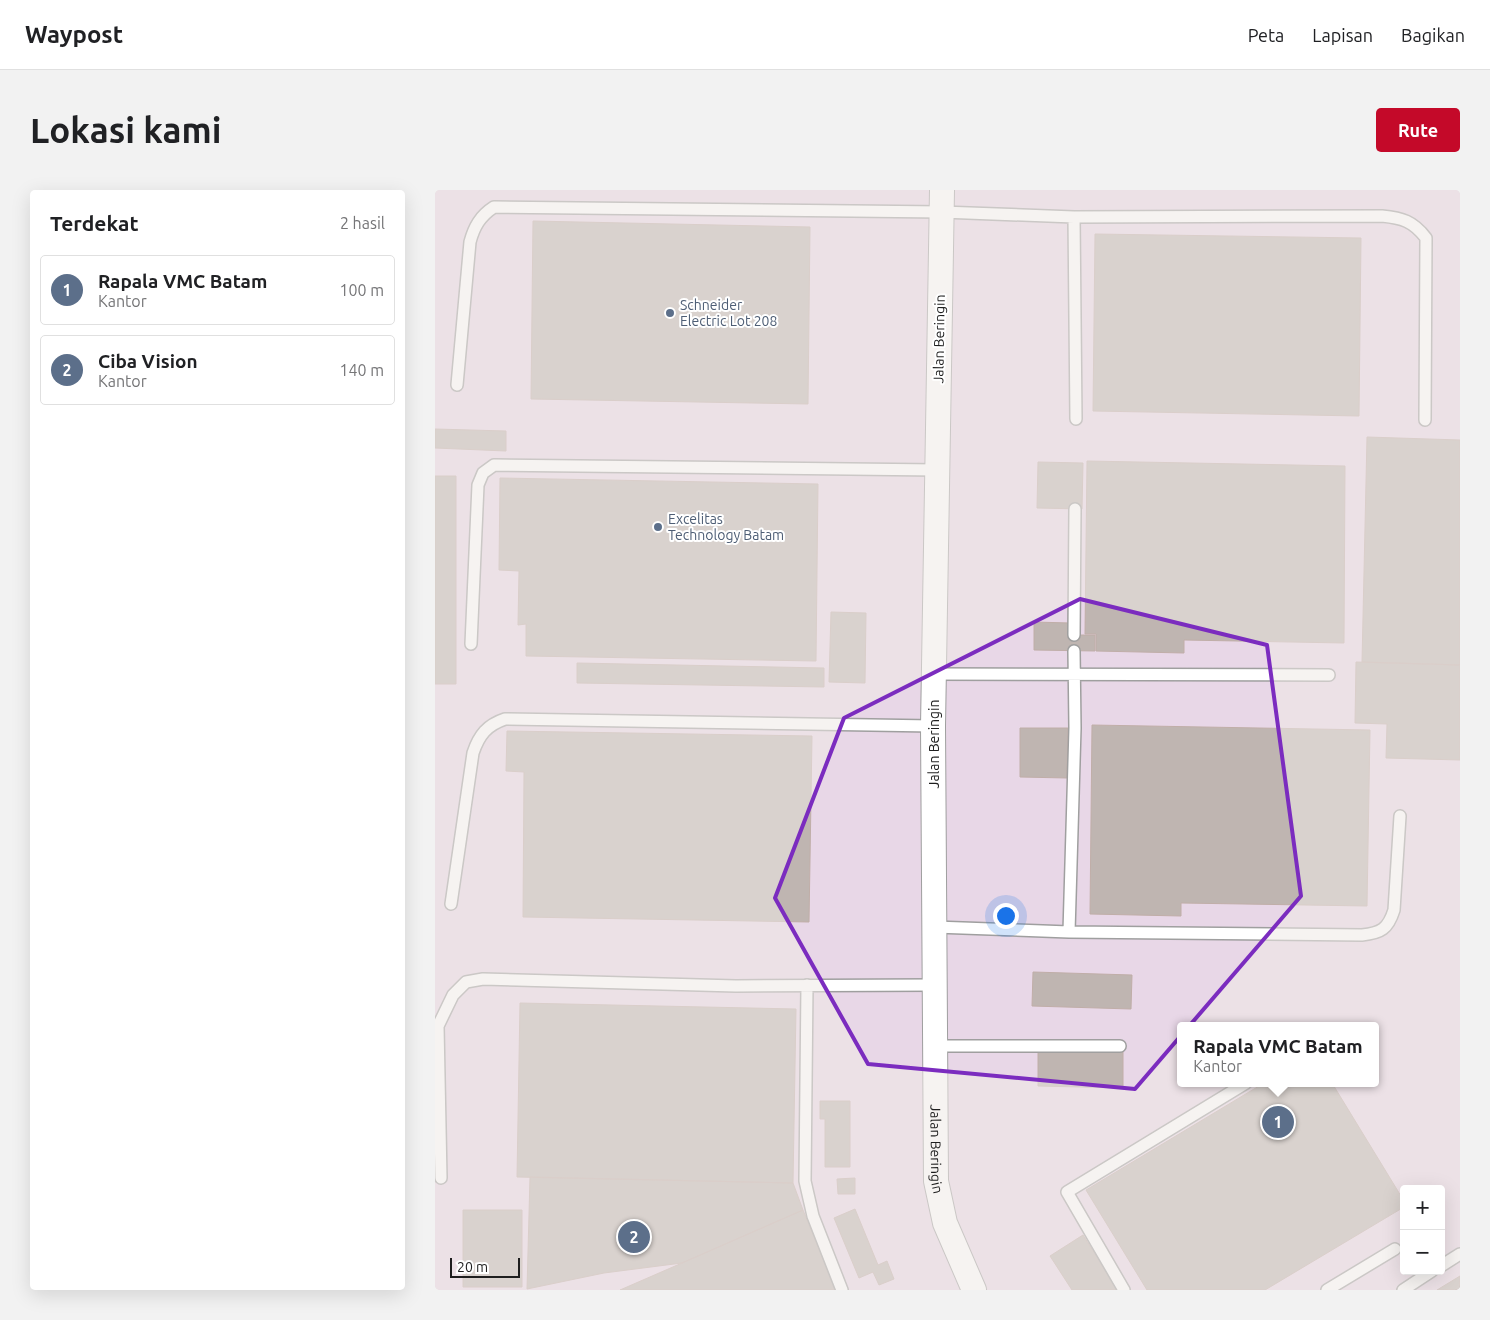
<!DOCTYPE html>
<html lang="id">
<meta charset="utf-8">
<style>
:root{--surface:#fff;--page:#f2f2f2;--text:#202124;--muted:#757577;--line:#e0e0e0;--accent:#c40929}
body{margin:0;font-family:Ubuntu,sans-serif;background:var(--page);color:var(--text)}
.controls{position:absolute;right:15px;bottom:15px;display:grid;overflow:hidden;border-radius:5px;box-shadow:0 5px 20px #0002}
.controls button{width:45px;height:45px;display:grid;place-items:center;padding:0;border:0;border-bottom:1px solid var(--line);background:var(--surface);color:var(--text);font:25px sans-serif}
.scale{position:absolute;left:15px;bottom:12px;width:70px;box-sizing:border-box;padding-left:5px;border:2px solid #1e1e1e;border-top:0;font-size:14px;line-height:18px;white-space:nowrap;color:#1e1e1e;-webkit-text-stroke:4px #fff;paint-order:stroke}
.you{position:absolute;left:570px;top:725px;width:18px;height:18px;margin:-12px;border:4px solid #fff;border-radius:50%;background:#1a73e8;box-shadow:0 0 0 8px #1a73e833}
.badge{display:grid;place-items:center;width:32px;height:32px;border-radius:50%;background:var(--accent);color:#fff;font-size:16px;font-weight:700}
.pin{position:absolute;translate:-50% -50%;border:2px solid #fff;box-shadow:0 1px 5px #0006}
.popup{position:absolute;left:742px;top:832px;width:202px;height:65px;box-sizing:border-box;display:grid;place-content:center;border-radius:5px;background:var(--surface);filter:drop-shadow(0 1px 4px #0005);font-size:16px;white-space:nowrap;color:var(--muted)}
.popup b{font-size:19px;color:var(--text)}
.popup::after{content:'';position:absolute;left:50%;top:100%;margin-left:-10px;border:10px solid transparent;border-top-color:var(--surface)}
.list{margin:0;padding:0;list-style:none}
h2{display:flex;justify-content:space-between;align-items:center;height:65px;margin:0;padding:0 20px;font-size:21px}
h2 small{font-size:16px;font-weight:400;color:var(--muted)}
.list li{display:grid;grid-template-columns:32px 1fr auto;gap:15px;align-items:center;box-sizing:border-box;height:70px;margin:0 10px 10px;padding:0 10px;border:1px solid var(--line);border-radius:5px}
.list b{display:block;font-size:19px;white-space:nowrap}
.list p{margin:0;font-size:16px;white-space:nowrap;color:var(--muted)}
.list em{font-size:16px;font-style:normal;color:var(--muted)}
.map{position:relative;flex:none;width:1025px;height:1100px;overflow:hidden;border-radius:5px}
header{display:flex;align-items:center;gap:30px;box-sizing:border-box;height:70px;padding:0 25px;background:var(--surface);border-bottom:1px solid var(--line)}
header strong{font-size:24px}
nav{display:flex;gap:28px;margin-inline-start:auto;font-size:18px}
.intro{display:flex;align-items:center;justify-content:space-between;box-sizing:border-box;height:120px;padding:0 30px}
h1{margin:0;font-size:35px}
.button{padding:12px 22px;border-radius:5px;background:var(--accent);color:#fff;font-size:18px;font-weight:700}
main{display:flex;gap:30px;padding:0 30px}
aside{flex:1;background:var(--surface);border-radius:5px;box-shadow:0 5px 20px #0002}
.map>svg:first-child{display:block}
.industrial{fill:#e8d7e7;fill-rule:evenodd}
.building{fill:#bfb5b1;stroke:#c0aea8}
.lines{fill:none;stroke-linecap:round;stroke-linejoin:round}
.lane-casing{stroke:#9f9f9f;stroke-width:14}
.street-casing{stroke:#9f9f9f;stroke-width:26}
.lane{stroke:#fff;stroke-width:11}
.street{stroke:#fff;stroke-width:24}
.marked{fill:none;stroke:#7b2cbf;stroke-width:4;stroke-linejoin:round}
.service-dot{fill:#5c6f8a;stroke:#fff;stroke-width:2}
.labels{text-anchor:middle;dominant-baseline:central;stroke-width:4;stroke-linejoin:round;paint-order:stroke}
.service-label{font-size:14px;fill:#4e5e75;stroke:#fff;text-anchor:start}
.street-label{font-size:14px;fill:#1e1e1e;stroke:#fff}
</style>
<header>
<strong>Waypost</strong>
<nav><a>Peta</a><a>Lapisan</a><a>Bagikan</a></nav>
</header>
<div class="intro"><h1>Lokasi kami</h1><a class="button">Rute</a></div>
<main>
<aside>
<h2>Terdekat<small>2 hasil</small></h2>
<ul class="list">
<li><span class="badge" style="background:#5c6f8a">1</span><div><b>Rapala VMC Batam</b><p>Kantor</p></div><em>100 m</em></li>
<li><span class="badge" style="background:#5c6f8a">2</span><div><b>Ciba Vision</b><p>Kantor</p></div><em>140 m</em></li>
</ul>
</aside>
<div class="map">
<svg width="1025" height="1100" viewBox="0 0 1025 1100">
<rect width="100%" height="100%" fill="#efeae5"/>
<path class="industrial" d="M0 0H1025V1100H0ZM746 836H940V893H746ZM969 999H1006V1081H969Z"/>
<path class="building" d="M98 31 375 37 373 214 96 209Z
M660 44 926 48 924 226 658 221Z
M0 239 71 241V261L0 258Z
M932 247 1025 250V475L927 472Z
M652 271 910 276 909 453 749 450V463L661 461V444H650Z
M603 272 648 273 647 319 602 318Z
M0 286H21V494H0Z
M65 288 383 294 381 471 91 466V434L83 435 84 381 64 380Z
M396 422 431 423 430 493 394 492Z
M599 432 635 433V445H660V461L599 460Z
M921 472 1025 475V570L951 568 952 534 920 533Z
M142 473 389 478V497L142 493Z
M657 535 935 540 932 716 746 713V726L655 724Z
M585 538H633L632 588 585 587Z
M72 541 377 546 374 732 88 727 89 582 71 581Z
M598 782 697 785 696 819 597 816Z
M85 813 361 819 358 993 82 987Z
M603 858 688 859V898L603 896Z
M829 893H897L969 1011V1017L830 1100H712L651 1000Z
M385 911H415V977H390V929H385Z
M95 987 358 993 368 1020 247 1073 169 1083 92 1099Z
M420 988V1004H403L402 989Z
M420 1019 443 1075 452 1071 459 1089 444 1095 438 1082 424 1088 399 1028Z
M28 1020H87V1097H28Z
M368 1020 401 1100H185L247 1073Z
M648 1045 683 1100H637L615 1066Z
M1025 1086V1100H1002Z"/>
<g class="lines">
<defs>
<path id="lane" d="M639 27 641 229
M22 195 35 52C39 37 45 26 59 17L507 22 639 27 947 26C967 28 978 31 991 48L990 230
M639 445 640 319
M36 454 43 295 48 283 59 275 502 280
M499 484 894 485
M16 714 38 563C44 545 52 535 70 529L498 536
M500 737 634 742 927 745C946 743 953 739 959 720L965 626
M634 742 640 538 639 461
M372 795 370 991 378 1026 407 1100
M500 856H685
M6 988 3 836 18 805 31 792 48 789 301 796 500 795
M1006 1076 1025 1064
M689 1100 632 1002 811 893
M892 1100 960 1059
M968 1100 997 1081"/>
<g id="street">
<path id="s1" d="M507 0 498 536 501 991 510 1033 539 1100"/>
</g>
</defs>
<use href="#lane" class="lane-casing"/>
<use href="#street" class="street-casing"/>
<use href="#lane" class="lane"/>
<use href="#street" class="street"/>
</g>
<path d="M0 0H1025V1100H0ZM645 409 832 455 866 706 700 899 433 874 340 708 409 528Z" fill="#efeae5" fill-opacity=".55" fill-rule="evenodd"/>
<path class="marked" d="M645 409 832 455 866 706 700 899 433 874 340 708 409 528Z"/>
<g class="service-dot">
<circle cx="235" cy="123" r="5"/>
<circle cx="223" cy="337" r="5"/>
</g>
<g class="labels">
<g class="service-label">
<text x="245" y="115">Schneider<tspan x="245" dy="16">Electric Lot 208</tspan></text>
<text x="233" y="329">Excelitas<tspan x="233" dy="16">Technology Batam</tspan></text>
</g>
<g class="street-label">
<text transform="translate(504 149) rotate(-89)">Jalan Beringin</text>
<text transform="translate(499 554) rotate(-90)">Jalan Beringin</text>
<text stroke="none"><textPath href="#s1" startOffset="959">Jalan Beringin</textPath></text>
</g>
</g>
</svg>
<div class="controls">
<button>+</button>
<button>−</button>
</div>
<div class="scale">20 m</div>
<div class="you"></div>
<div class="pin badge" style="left:843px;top:932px;background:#5c6f8a">1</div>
<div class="popup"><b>Rapala VMC Batam</b>Kantor</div>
<div class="pin badge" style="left:199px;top:1047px;background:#5c6f8a">2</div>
</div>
</main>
